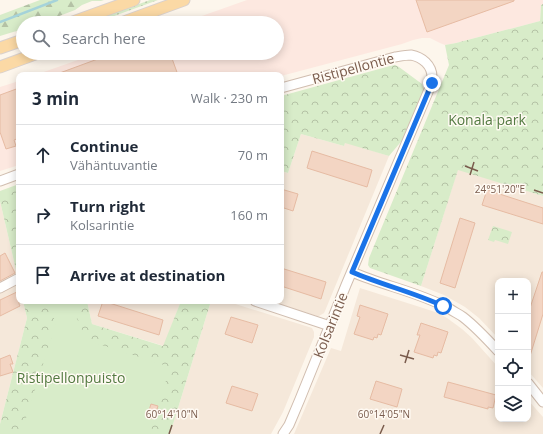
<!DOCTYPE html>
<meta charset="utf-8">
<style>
:root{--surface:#fff;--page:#f2f2f3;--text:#1f2937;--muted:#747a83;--line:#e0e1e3}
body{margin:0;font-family:"Open Sans",sans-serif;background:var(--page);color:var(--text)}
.controls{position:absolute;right:12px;bottom:12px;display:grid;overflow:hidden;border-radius:8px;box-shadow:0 2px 10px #0003}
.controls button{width:36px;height:36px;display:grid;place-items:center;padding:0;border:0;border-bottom:1px solid var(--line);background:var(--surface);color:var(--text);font:20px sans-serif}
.stop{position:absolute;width:12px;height:12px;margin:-9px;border:3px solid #1a73e8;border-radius:50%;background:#fff}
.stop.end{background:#1a73e8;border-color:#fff;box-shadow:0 1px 4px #0008}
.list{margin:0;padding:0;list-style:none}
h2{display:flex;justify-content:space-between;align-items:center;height:52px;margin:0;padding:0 16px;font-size:17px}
h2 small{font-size:13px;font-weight:400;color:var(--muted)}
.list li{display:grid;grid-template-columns:26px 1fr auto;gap:12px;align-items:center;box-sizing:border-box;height:60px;padding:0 16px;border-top:1px solid var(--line)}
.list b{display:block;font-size:15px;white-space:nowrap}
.list p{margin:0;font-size:13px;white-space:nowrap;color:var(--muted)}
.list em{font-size:13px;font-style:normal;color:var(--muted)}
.icon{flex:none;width:22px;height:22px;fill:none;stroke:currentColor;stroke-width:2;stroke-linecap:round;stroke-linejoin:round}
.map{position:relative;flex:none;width:543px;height:434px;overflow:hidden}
.search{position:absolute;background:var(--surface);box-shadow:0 2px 10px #0003;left:16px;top:16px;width:268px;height:44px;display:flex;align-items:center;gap:10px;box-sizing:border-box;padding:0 14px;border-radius:22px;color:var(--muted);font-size:15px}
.panel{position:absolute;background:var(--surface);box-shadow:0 2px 10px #0003;left:16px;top:72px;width:268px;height:232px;border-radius:8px}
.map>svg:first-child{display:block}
.residential{fill:#f5e8da}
.commercial{fill:#fde8e0}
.grass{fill:url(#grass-dots)}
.forest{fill:url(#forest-firs)}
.park{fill:url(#park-crowns)}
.garden{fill:#d8ecc9}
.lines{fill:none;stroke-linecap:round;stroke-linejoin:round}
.stream{stroke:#a5d3da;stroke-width:2.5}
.building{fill:#f3d5c3;stroke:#e6bba3}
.minor-casing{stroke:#d1beb0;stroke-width:11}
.major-casing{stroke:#dad1cd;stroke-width:13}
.minor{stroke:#fff;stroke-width:9}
.major{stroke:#fbd9a5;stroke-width:11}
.route{stroke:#1a73e8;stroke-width:5}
.ticks{fill:none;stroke:#7a5c4d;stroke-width:1.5}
.labels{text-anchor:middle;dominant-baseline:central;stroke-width:3;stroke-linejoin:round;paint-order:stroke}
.street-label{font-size:14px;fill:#7a5c4d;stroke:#fffaf3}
.park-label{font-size:14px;fill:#537a41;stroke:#fffaf3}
.ticks-label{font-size:10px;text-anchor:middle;fill:#7a5c4d;stroke:#fffaf3;stroke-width:3;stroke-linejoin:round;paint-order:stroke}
</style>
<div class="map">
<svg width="543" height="434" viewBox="0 0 543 434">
<defs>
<pattern id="grass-dots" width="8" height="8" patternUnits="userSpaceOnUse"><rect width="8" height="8" fill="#d8ecc9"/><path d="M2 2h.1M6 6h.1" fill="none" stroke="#b4c2a5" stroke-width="1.8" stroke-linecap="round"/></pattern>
<pattern id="forest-firs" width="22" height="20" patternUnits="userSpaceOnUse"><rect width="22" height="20" fill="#d8ecc9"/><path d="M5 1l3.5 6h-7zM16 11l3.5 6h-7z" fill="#b4c2a5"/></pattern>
<pattern id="park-crowns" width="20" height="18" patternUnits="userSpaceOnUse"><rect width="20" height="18" fill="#d8ecc9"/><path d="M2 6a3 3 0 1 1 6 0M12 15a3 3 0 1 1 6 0" fill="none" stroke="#b4c2a5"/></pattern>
</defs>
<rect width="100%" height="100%" fill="#fdf6ec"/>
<path class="residential" d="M301 134 344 146 345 142 389 156 325 311 324 313 319 316H317L270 301H281V171L288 173Z
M458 169 543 196V388L528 371V281H498V338L479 318 465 307 444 295 421 286Z
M0 201 19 283V301H23L27 318 0 424Z
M360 288 423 308 438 313 447 318 462 329 472 338 498 367V419H528V400L543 417V434H294L331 348 341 351Z
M87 301H181L164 346 92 324Z
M211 301H226L309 327 312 328 314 332V337L283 412 271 434H170Z"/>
<path class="commercial" d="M247 0H543V4L541 5 540 21 456 43 445 45 440 43 430 38H422L413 40 402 44 281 76V75H35L98 53H277V23H182Z
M19 81V165L0 171V87Z"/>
<path class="grass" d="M150 0H158L95 23H87Z"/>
<path class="forest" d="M40 0H104L101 1H92L82 5 75 10 41 23H23V29L0 36V15Z"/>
<path class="park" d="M543 4V196L458 170 421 286 370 268 368 265 369 258 449 65 445 45 456 43 540 21 541 5Z
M395 65 399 67 422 84 424 90 405 137 389 156 345 143 344 146 301 134 288 173 281 171V96L390 66Z
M19 184V283L0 201V191Z
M493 226 512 232 508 244 495 240 494 242 488 240Z
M23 301H87L92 324 163 346 181 301H211L170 434H0V424L27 318Z"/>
<path class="garden" d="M46 301H70L72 303 73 309 86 340 170 367 150 434H18L26 418 56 323Z"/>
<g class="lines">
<path class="stream" d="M0 22 57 0"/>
</g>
<path class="building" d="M416 0H514V1L427 32Z
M114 53H170L178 75H57V74Z
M19 88V138L14 140 16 146 6 149 0 132V95Z
M312 151 372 170 367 187 307 168Z
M281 189 298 194 293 211 281 207Z
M487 190 543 208V224L482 205Z
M460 218 475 223 455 288 440 283Z
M5 253 15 273 0 281V256Z
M281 268 326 282 321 299 281 286Z
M542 272H543V314L530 356H528V314Z
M19 291V304L20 306 0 316V300Z
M103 301 163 320 159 335 98 316Z
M360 305 388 314 381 335 378 334 377 338 374 337 373 340 354 334 360 317 357 316Z
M231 317 258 325 252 343 225 334Z
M421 323 448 332 441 353 438 352 437 356 434 355 433 358 414 352 420 335H417Z
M10 355 13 364H10L13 372 0 376V359Z
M376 381 402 389 397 407 370 399Z
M448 382 496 395 493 408 488 407V409L444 397Z
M232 386 258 394 252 411 226 403Z
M151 404 158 406 154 419 147 417Z"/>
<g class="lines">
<defs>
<path id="minor" d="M281 88 395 57C401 56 406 55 411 55 422 57 432 65 432 77 432 82 430 87 428 92L346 285 300 399 289 425 283 434
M0 181 19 174
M352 272C384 286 419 292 450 309 454 312 459 314 463 317 476 327 487 339 498 351
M0 288 19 278
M255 301 330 326
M528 383 543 402"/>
<path id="major" d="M70 23 134 0
M121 23 184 0
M0 48 23 40
M0 67 38 53"/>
</defs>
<use href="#minor" class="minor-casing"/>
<use href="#major" class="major-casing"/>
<use href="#minor" class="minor"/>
<use href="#major" class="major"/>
</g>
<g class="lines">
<path class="route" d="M432 83 352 272C382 285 413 292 443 306"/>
</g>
<path class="ticks" d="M465 166 478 171M470 175 474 162M534 190 543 193M400 355 414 359M405 363 409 350M169 434 172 425M380 434 384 425"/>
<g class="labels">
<g class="street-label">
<text transform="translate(353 68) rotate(-15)">Ristipellontie</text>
<text transform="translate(330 325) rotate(-68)">Kolsarintie</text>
</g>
<g class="park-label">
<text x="487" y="119">Konala park</text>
<text x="71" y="377">Ristipellonpuisto</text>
</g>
</g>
<g class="ticks-label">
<text x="500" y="193">24°51'20"E</text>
<text x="172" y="418">60°14'10"N</text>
<text x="384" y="418">60°14'05"N</text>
</g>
</svg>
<div class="controls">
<button>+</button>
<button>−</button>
<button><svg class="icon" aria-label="locate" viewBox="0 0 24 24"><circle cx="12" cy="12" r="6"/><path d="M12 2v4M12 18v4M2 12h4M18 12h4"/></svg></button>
<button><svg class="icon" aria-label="layers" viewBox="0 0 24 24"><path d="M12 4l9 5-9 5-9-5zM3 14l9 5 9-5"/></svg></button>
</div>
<div class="stop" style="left:443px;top:306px"></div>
<div class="stop end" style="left:432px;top:83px"></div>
<div class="search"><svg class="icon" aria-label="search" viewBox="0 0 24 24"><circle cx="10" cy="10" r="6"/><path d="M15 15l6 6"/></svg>Search here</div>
<section class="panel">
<h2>3 min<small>Walk · 230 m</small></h2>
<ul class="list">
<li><svg class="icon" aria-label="ahead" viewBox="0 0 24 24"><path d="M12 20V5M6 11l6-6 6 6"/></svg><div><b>Continue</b><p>Vähäntuvantie</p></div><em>70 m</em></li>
<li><svg class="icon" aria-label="right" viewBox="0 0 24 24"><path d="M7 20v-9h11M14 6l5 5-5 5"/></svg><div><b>Turn right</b><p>Kolsarintie</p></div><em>160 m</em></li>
<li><svg class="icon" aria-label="arrive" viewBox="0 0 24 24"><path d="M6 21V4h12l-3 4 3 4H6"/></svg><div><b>Arrive at destination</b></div></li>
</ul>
</section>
</div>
